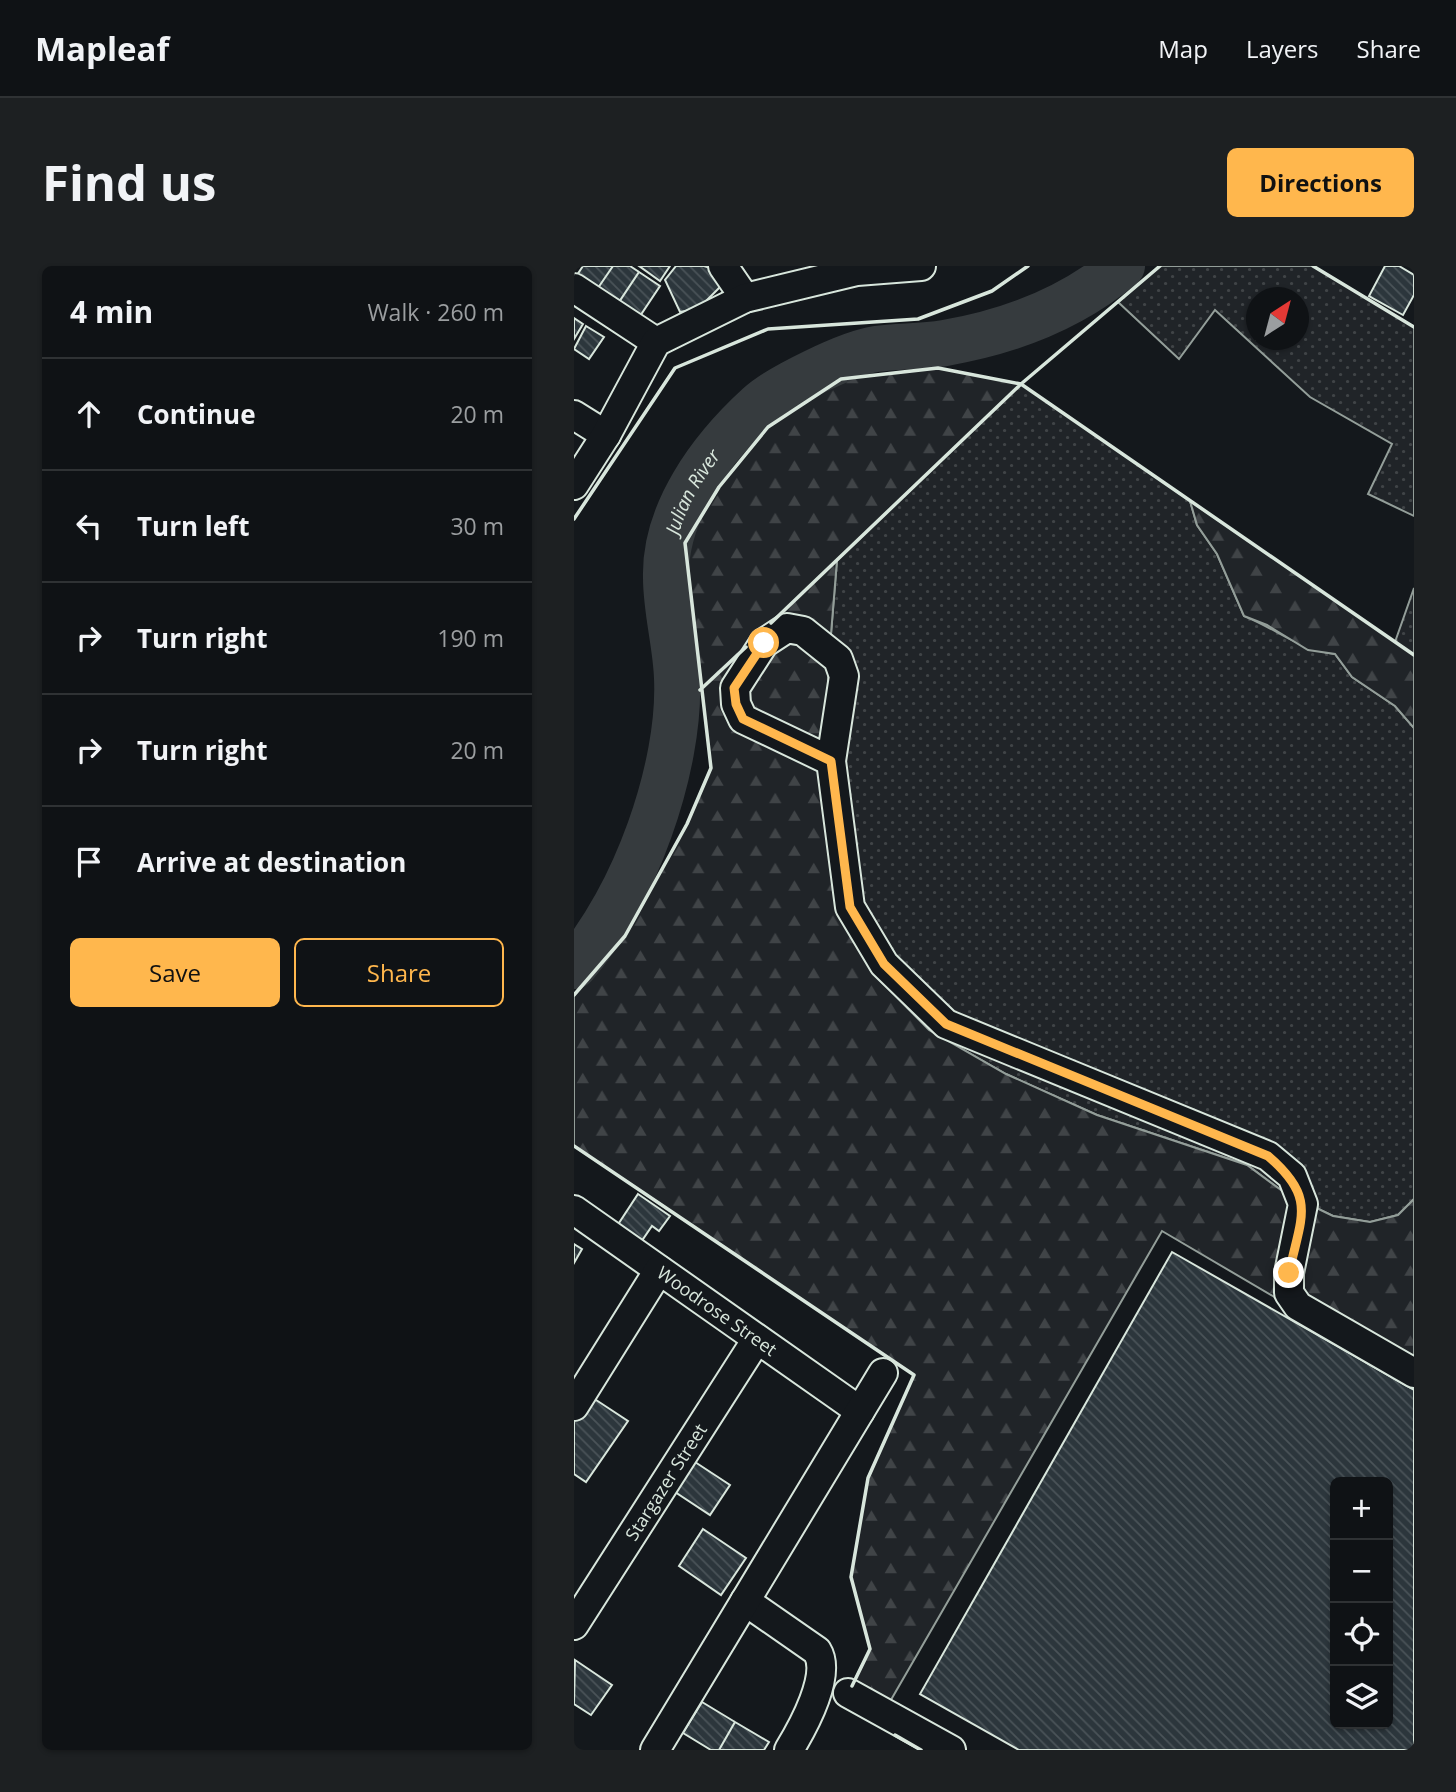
<!DOCTYPE html>
<meta charset="utf-8">
<style>
:root{--surface:#0f1215;--page:#1d2022;--text:#f1f3f6;--muted:#9b9ea0;--line:#2f3234;--accent:#ffb74d}
body{margin:0;font-family:"Open Sans",sans-serif;background:var(--page);color:var(--text)}
.controls{position:absolute;right:21px;bottom:21px;display:grid;overflow:hidden;border-radius:10px;box-shadow:0 2px 5px #0004}
.controls button{width:63px;height:63px;display:grid;place-items:center;padding:0;border:0;border-bottom:2px solid var(--line);background:var(--surface);color:var(--text);font:35px sans-serif}
.compass{position:absolute;left:672px;top:21px;width:63px;height:63px;border-radius:50%;background:var(--surface);box-shadow:0 2px 5px #0004;rotate:36deg}
.stop{position:absolute;width:21px;height:21px;margin:-16px;border:5px solid #ffb74d;border-radius:50%;background:#fff}
.stop.end{background:#ffb74d;border-color:#fff;box-shadow:0 2px 7px #0008}
.list{margin:0;padding:0;list-style:none}
h2{display:flex;justify-content:space-between;align-items:center;height:91px;margin:0;padding:0 28px;font-size:30px}
h2 small{font-size:23px;font-weight:400;color:var(--muted)}
.list li{display:grid;grid-template-columns:46px 1fr auto;gap:21px;align-items:center;box-sizing:border-box;height:112px;padding:0 28px;border-top:2px solid var(--line)}
.list b{display:block;font-size:26px;white-space:nowrap}
.list em{font-size:23px;font-style:normal;color:var(--muted)}
.actions{display:flex;gap:14px;padding:21px 28px}
.actions a{flex:1;padding:16px 0;border:2px solid var(--accent);border-radius:10px;text-align:center;font-size:24px;color:var(--accent)}
.actions .main{background:var(--accent);color:#111}
.icon{flex:none;width:38px;height:38px;fill:none;stroke:currentColor;stroke-width:2;stroke-linecap:round;stroke-linejoin:round}
.map{position:relative;flex:none;width:840px;height:1484px;overflow:hidden;border-radius:10px}
header{display:flex;align-items:center;gap:42px;box-sizing:border-box;height:98px;padding:0 35px;background:var(--surface);border-bottom:2px solid var(--line)}
header strong{font-size:33px}
nav{display:flex;gap:38px;margin-inline-start:auto;font-size:24px}
.intro{display:flex;align-items:center;justify-content:space-between;box-sizing:border-box;height:168px;padding:0 42px}
h1{margin:0;font-size:49px}
.button{padding:18px 32px;border-radius:10px;background:var(--accent);color:#111;font-size:24px;font-weight:700}
main{display:flex;gap:42px;padding:0 42px}
aside{flex:1;background:var(--surface);border-radius:10px;box-shadow:0 2px 5px #0004}
.map>svg:first-child{display:block}
.grass{fill:url(#grass-dots);stroke:#939e99;stroke-width:2;fill-rule:evenodd}
.forest{fill:url(#forest-firs);stroke:#939e99;stroke-width:2}
.lines{fill:none;stroke-linecap:round;stroke-linejoin:round}
.river{stroke:#363b3e;stroke-width:46}
.building{fill:url(#building-back-hatch);stroke:#d8e6dc;stroke-width:2;fill-rule:evenodd}
.minor-casing{stroke:#d8e6dc;stroke-width:32}
.minor{stroke:#14181c;stroke-width:28}
.wall{stroke:#d8e6dc;stroke-width:3.5}
.route{stroke:#ffb74d;stroke-width:9}
.labels{text-anchor:middle;dominant-baseline:central;stroke-width:5;stroke-linejoin:round;paint-order:stroke}
.street-label{font-size:18px;fill:#d8e6dc;stroke:#14181c}
.water-label{font-size:19px;font-style:italic;fill:#d8e6dc;stroke:#14181c}
</style>
<header>
<strong>Mapleaf</strong>
<nav><a>Map</a><a>Layers</a><a>Share</a></nav>
</header>
<div class="intro"><h1>Find us</h1><a class="button">Directions</a></div>
<main>
<aside>
<h2>4 min<small>Walk · 260 m</small></h2>
<ul class="list">
<li><svg class="icon" aria-label="ahead" viewBox="0 0 24 24"><path d="M12 20V5M6 11l6-6 6 6"/></svg><div><b>Continue</b></div><em>20 m</em></li>
<li><svg class="icon" aria-label="left" viewBox="0 0 24 24"><path d="M17 20v-9H6M10 6l-5 5 5 5"/></svg><div><b>Turn left</b></div><em>30 m</em></li>
<li><svg class="icon" aria-label="right" viewBox="0 0 24 24"><path d="M7 20v-9h11M14 6l5 5-5 5"/></svg><div><b>Turn right</b></div><em>190 m</em></li>
<li><svg class="icon" aria-label="right" viewBox="0 0 24 24"><path d="M7 20v-9h11M14 6l5 5-5 5"/></svg><div><b>Turn right</b></div><em>20 m</em></li>
<li><svg class="icon" aria-label="arrive" viewBox="0 0 24 24"><path d="M6 21V4h12l-3 4 3 4H6"/></svg><div><b>Arrive at destination</b></div></li>
</ul>
<div class="actions"><a class="main">Save</a><a>Share</a></div>
</aside>
<div class="map">
<svg width="840" height="1484" viewBox="0 0 840 1484">
<defs>
<pattern id="grass-dots" width="8" height="8" patternUnits="userSpaceOnUse" patternTransform="scale(1.75)"><rect width="8" height="8" fill="#202428"/><path d="M2 2h.1M6 6h.1" fill="none" stroke="#404447" stroke-width="1.8" stroke-linecap="round"/></pattern>
<pattern id="forest-firs" width="22" height="20" patternUnits="userSpaceOnUse" patternTransform="scale(1.75)"><rect width="22" height="20" fill="#202428"/><path d="M5 1l3.5 6h-7zM16 11l3.5 6h-7z" fill="#404447"/></pattern>
<pattern id="building-back-hatch" width="6" height="6" patternUnits="userSpaceOnUse" patternTransform="scale(1.75)"><rect width="6" height="6" fill="#2c363c"/><path d="M-1 5l2 2M0 0l6 6M5-1l2 2" fill="none" stroke="#4a5358"/></pattern>
</defs>
<rect width="100%" height="100%" fill="#14181c"/>
<path class="grass" d="M586 0H739L840 61V250L794 228 818 178 736 131 641 44 605 93 544 36ZM682 32H724V74H682Z
M447 118 616 235 623 259 643 288 670 350C705 364 723 383 761 388L778 411 821 440 840 462V933L824 949 796 956 759 950 711 927 673 899 523 849 432 808 355 764 297 705 270 646 255 445 254 405 263 294Z
M840 322V389L821 376Z"/>
<path class="forest" d="M364 102 447 118 263 294 254 405 255 445 270 646 297 705 355 764 432 808 523 849 673 899 711 927 759 950 796 956 824 949 840 933V1113L588 965 303 1458 274 1427 296 1383 277 1311 294 1212 340 1109 0 880V729L51 670 113 558 137 502 111 277 145 221 194 161 267 113Z
M616 235 840 389V462L821 440 778 411 761 388 734 384 693 359 670 350 643 288 623 259Z"/>
<g class="lines">
<path class="river" id="s1" d="M0 700C60 632 107 502 103 412 102 379 92 345 92 312 90 246 137 183 184 140 204 121 275 87 302 83 325 80 348 81 371 77 435 66 498 42 548 0"/>
</g>
<path class="building" d="M9 0H39L24 22 3 9Z
M39 0H56L65 6 45 36 24 22Z
M65 0H96L86 15Z
M102 0H130L146 5 147 20 124 43 106 46 91 14Z
M811 0H825L840 9V29L829 49 795 30Z
M65 6 86 20 66 50 45 36Z
M0 52 9 58 0 73Z
M12 60 30 71 15 93 0 83Z
M64 928 96 950 85 965 78 960 67 976 43 960Z
M0 978 8 983 0 997Z
M598 986 840 1124V1484H445L346 1428ZM761 1216H814V1458H761Z
M16 1130 54 1155 12 1216 0 1208V1153Z
M121 1196 156 1219 136 1249 101 1226Z
M129 1263 172 1292 147 1329 105 1300Z
M1 1394 38 1419 17 1449 0 1438Z
M128 1436 161 1456 145 1484H137L109 1467Z
M161 1456 195 1476 190 1484H145Z"/>
<g class="lines">
<defs>
<g id="minor">
<path d="M149 0 171 32"/>
<path d="M0 22 82 76"/>
<path d="M0 149 32 169"/>
<path d="M0 219 32 169 82 76 171 32 283 5 347 0"/>
<path d="M257 495 169 453 162 438 161 422 190 377 213 362 229 365 264 393 270 410 257 495 276 641 310 698 372 758 694 890 718 910 729 938 715 1007V1027L724 1040 840 1107"/>
<path id="s2" d="M0 944 286 1145"/>
<path d="M0 1140 85 1004"/>
<path d="M171 1335 243 1385C258 1409 229 1461 215 1484"/>
<path id="s3" d="M0 1359 183 1073"/>
<path d="M274 1427 377 1484"/>
<path d="M81 1484 309 1107"/>
</g>
</defs>
<use href="#minor" class="minor-casing"/>
<use href="#minor" class="minor"/>
<path class="wall" d="M739 0 840 61
M0 253 101 102 194 63 344 53 418 25 454 0
M197 357 447 118 840 389
M126 424 172 381
M0 729 51 670 113 558 137 502 111 277 145 221 194 161 267 113 364 102 447 118 586 0
M0 880 340 1109 294 1212 277 1311 296 1383 278 1420
M321 1469 347 1484"/>
</g>
<g class="lines">
<path class="route" d="M190 377 160 422 162 438 169 453 257 495 276 641 310 698 372 758 694 890C743 932 727 950 715 1007"/>
</g>
<g class="labels">
<g class="street-label">
<text stroke="none"><textPath href="#s2" startOffset="175">Woodrose Street</textPath></text>
<text stroke="none"><textPath href="#s3" startOffset="170">Stargazer Street</textPath></text>
</g>
<g class="water-label">
<text stroke="none"><textPath href="#s1" startOffset="504">Julian River</textPath></text>
</g>
</g>
</svg>
<div class="controls">
<button>+</button>
<button>−</button>
<button><svg class="icon" aria-label="locate" viewBox="0 0 24 24"><circle cx="12" cy="12" r="6"/><path d="M12 2v4M12 18v4M2 12h4M18 12h4"/></svg></button>
<button><svg class="icon" aria-label="layers" viewBox="0 0 24 24"><path d="M12 4l9 5-9 5-9-5zM3 14l9 5 9-5"/></svg></button>
</div>
<svg class="compass" viewBox="-18 -18 36 36"><path d="M0-13l5 13h-10z" fill="#e53935"/><path d="M0 13l5-13h-10z" fill="#9b9ea0"/></svg>
<div class="stop" style="left:190px;top:377px"></div>
<div class="stop end" style="left:715px;top:1007px"></div>
</div>
</main>
